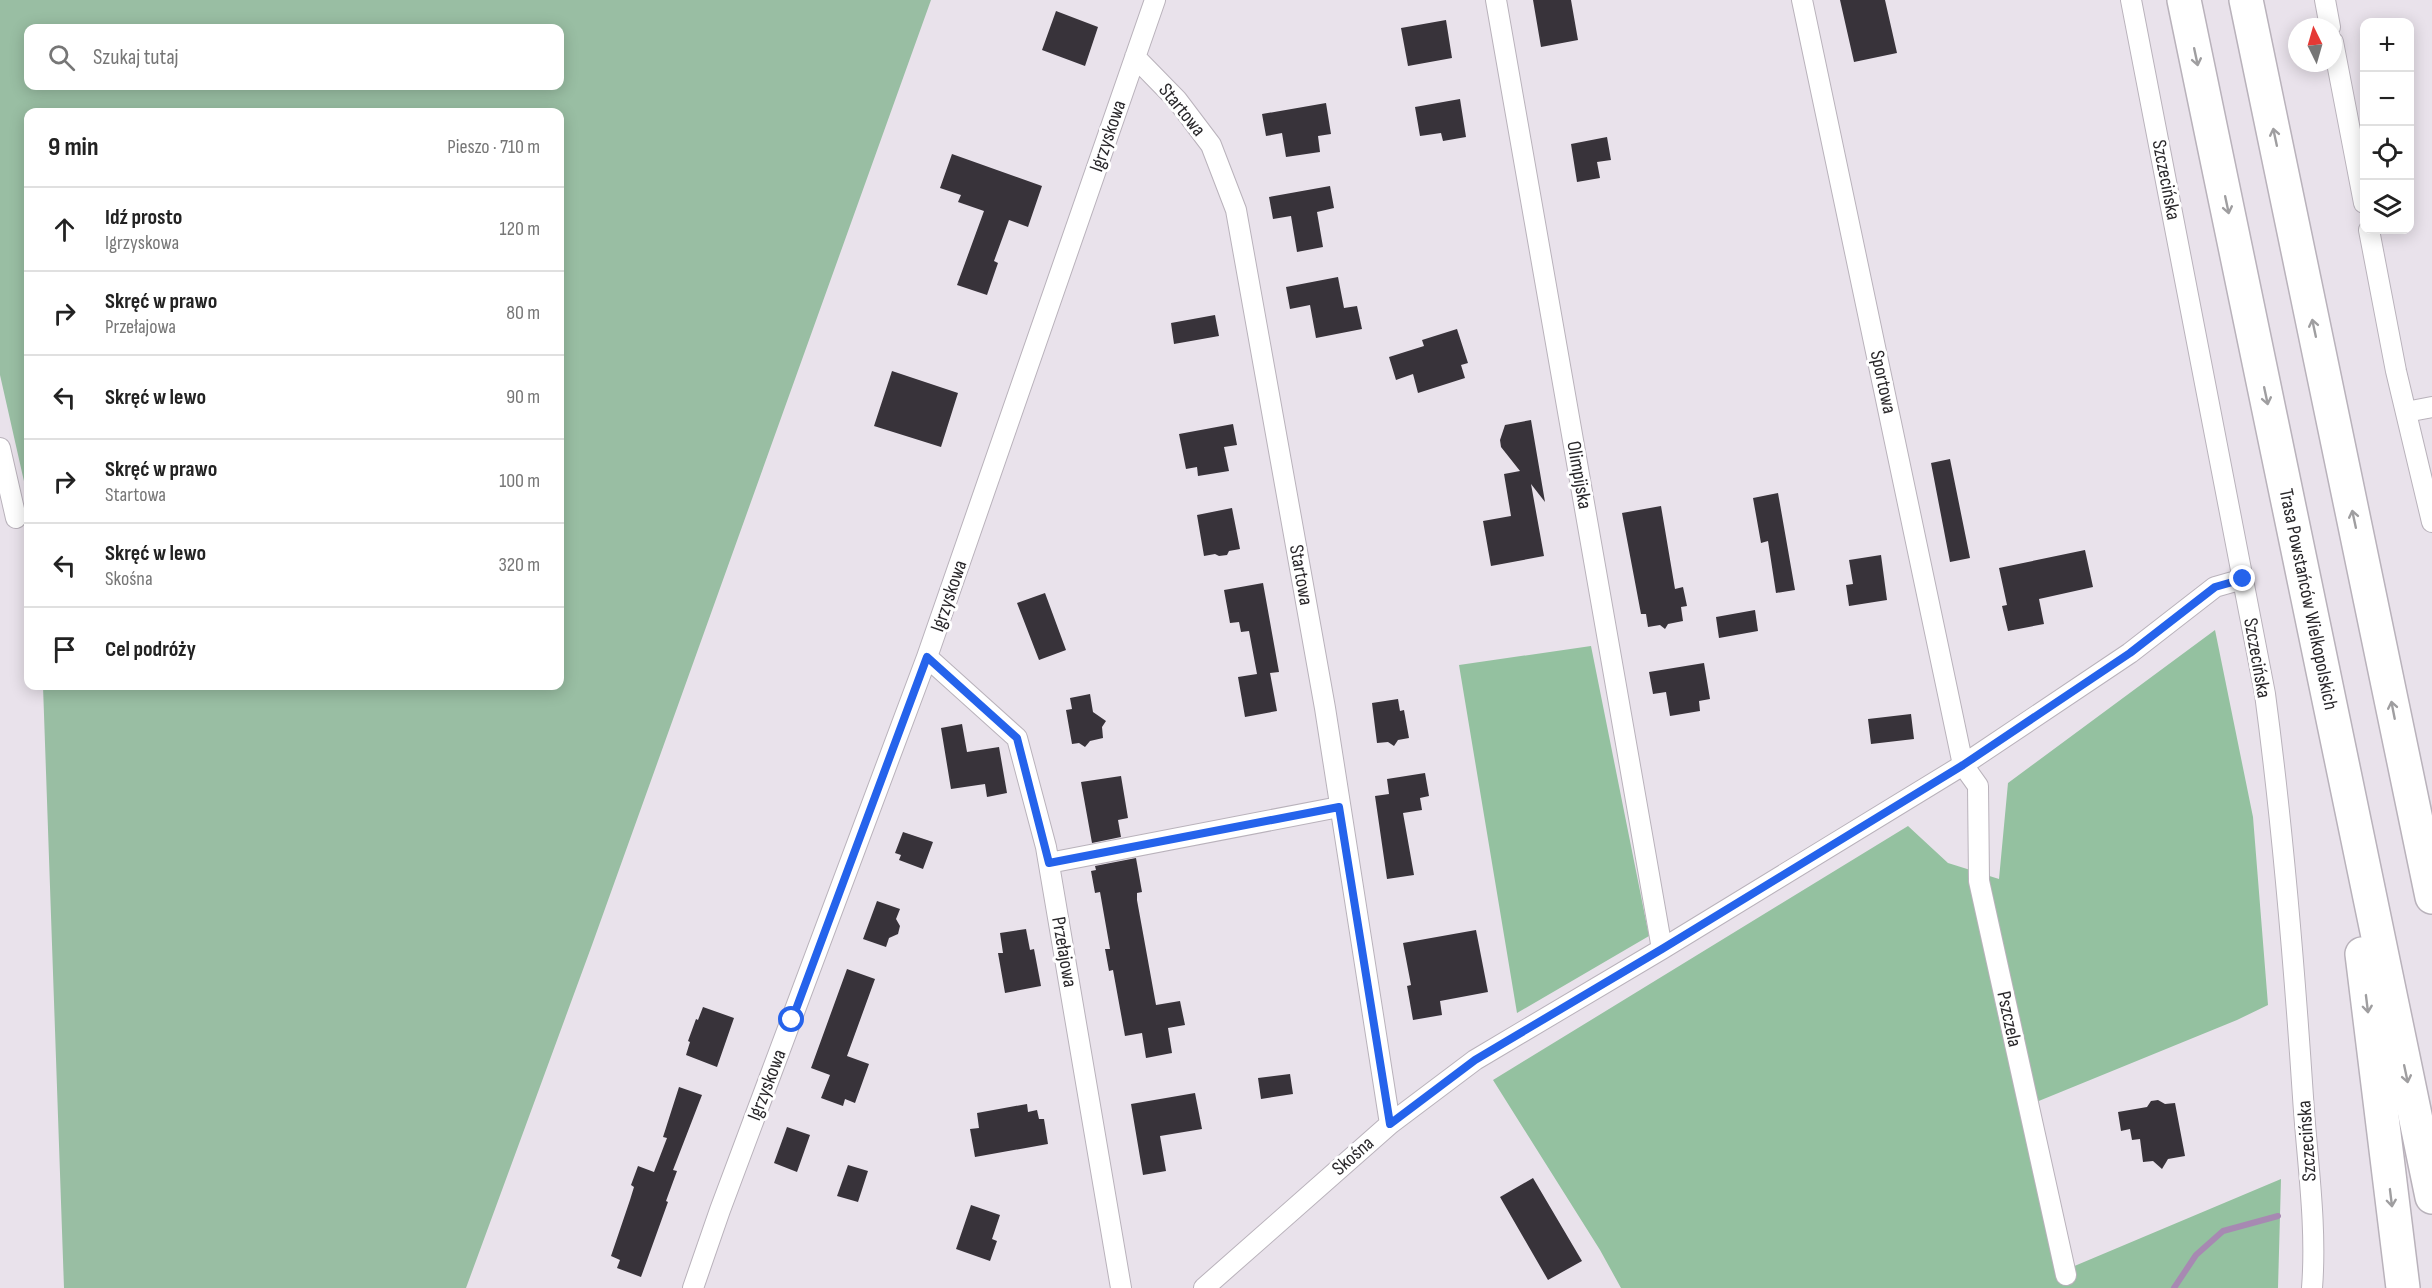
<!DOCTYPE html>
<html lang="pl">
<meta charset="utf-8">
<style>
:root{--surface:#fff;--page:#f6f6f6;--text:#222;--muted:#767676;--line:#e0e0e0}
body{margin:0;font-family:"Sofia Sans Condensed",sans-serif;background:var(--page);color:var(--text)}
.controls{position:absolute;right:18px;top:18px;display:grid;overflow:hidden;border-radius:12px;box-shadow:0 3px 15px #0003}
.controls button{width:54px;height:54px;display:grid;place-items:center;padding:0;border:0;border-bottom:2px solid var(--line);background:var(--surface);color:var(--text);font:30px sans-serif}
.compass{position:absolute;left:2288px;top:18px;width:54px;height:54px;border-radius:50%;background:var(--surface);box-shadow:0 3px 15px #0003;rotate:355deg}
.stop{position:absolute;width:18px;height:18px;margin:-14px;border:4px solid #2563eb;border-radius:50%;background:#fff}
.stop.end{background:#2563eb;border-color:#fff;box-shadow:0 2px 6px #0008}
.list{margin:0;padding:0;list-style:none}
h2{display:flex;justify-content:space-between;align-items:center;height:78px;margin:0;padding:0 24px;font-size:26px}
h2 small{font-size:20px;font-weight:400;color:var(--muted)}
.list li{display:grid;grid-template-columns:39px 1fr auto;gap:18px;align-items:center;box-sizing:border-box;height:84px;padding:0 24px;border-top:2px solid var(--line)}
.list b{display:block;font-size:22px;white-space:nowrap}
.list p{margin:0;font-size:20px;white-space:nowrap;color:var(--muted)}
.list em{font-size:20px;font-style:normal;color:var(--muted)}
.icon{flex:none;width:33px;height:33px;fill:none;stroke:currentColor;stroke-width:2;stroke-linecap:round;stroke-linejoin:round}
.map{position:relative;flex:none;width:2432px;height:1288px;overflow:hidden}
.search{position:absolute;background:var(--surface);box-shadow:0 3px 15px #0003;left:24px;top:24px;width:540px;height:66px;display:flex;align-items:center;gap:15px;box-sizing:border-box;padding:0 21px;border-radius:12px;color:var(--muted);font-size:22px}
.panel{position:absolute;background:var(--surface);box-shadow:0 3px 15px #0003;left:24px;top:108px;width:540px;height:582px;border-radius:12px}
.map>svg:first-child{display:block}
.green{fill:#99bea3;fill-rule:evenodd}
.forest{fill:#94c1a0}
.lines{fill:none;stroke-linecap:round;stroke-linejoin:round}
.stream{stroke:#a789b2;stroke-width:6}
.building{fill:#38333a}
.minor-casing{stroke:#b9b2bb;stroke-width:22}
.motorway-casing{stroke:#b9b2bb;stroke-width:36}
.minor{stroke:#fff;stroke-width:20}
.motorway{stroke:#fff;stroke-width:33}
.oneway{stroke:#9f9ea0}
.route{stroke:#2563eb;stroke-width:8}
.labels{text-anchor:middle;dominant-baseline:central;stroke-width:6;stroke-linejoin:round;paint-order:stroke}
.street-label{font-size:20px;fill:#2a282b;stroke:#fff}
</style>
<div class="map">
<svg width="2432" height="1288" viewBox="0 0 2432 1288">
<rect width="100%" height="100%" fill="#e9e2eb"/>
<path class="green" d="M0 0H931L592 945 466 1288H64L43 686H560V112H28V499L0 375ZM28 28H560V86H28Z"/>
<path class="forest" d="M2215 630 2253 817 2268 1005 2237 1020 2029 1105 2065 1270 2281 1179 2278 1288H1621L1600 1250 1493 1080 1908 826 1948 863 1999 879 2008 783Z
M1591 646 1649 936 1517 1013 1459 665Z"/>
<g class="lines">
<path class="stream" d="M2174 1288 2196 1255 2223 1231 2278 1216"/>
</g>
<path class="building" d="M1533 0H1571L1578 40 1541 47Z
M1840 0H1885L1897 53 1854 62Z
M1056 11 1098 27 1085 66 1042 50Z
M1446 20 1452 58 1408 66 1401 28Z
M1460 99 1466 137 1443 141 1441 133 1420 136 1415 107Z
M1326 103 1331 134 1318 136 1320 152 1286 157 1282 133 1266 136 1262 114Z
M1607 137 1611 160 1597 162 1600 178 1577 182 1571 144Z
M952 154 1042 186 1028 227 1009 220 994 261 998 263 987 295 957 285 984 211 958 202 961 195 940 188Z
M1330 186 1334 208 1317 212 1323 247 1297 252 1291 216 1273 219 1269 197Z
M1338 277 1344 308 1357 306 1362 329 1316 338 1310 305 1290 309 1286 287Z
M1215 315 1219 336 1174 344 1171 323Z
M1457 329 1468 363 1461 365 1465 378 1418 393 1413 374 1396 380 1389 357 1424 346 1422 340Z
M892 371 958 393 941 447 874 426Z
M1531 420 1545 502 1531 484 1544 556 1491 566 1483 521 1511 516 1504 474 1520 471 1501 447 1500 440 1505 425Z
M1233 424 1237 445 1224 447 1229 471 1198 476 1197 467 1186 469 1179 434Z
M1950 459 1970 558 1950 562 1931 463Z
M1778 493 1795 590 1776 593 1768 541 1761 543 1753 498Z
M1661 506 1675 589 1683 587 1687 606 1681 607 1683 621 1668 624 1665 629 1660 625 1648 627 1646 614H1641L1622 513Z
M1232 508 1240 549 1229 551 1227 555 1219 556 1215 554 1204 556 1197 515Z
M2085 550 2093 587 2039 599 2044 624 2008 631 2002 606 2007 605 1999 568Z
M1881 555 1887 600 1849 606 1846 585 1853 584 1849 560Z
M1263 583 1279 672 1270 673 1277 711 1245 717 1238 677 1257 674 1249 631 1241 632 1239 622 1230 623 1224 590Z
M1045 593 1066 650 1039 660 1017 603Z
M1755 610 1758 631 1719 638 1716 617Z
M1704 663 1710 699 1699 701 1700 711 1670 716 1666 692 1653 694 1649 672Z
M1090 694 1093 712 1106 721 1102 727 1103 738 1090 741 1085 747 1079 743 1072 744 1066 710 1072 709 1070 698Z
M1398 699 1400 711 1404 710 1409 738 1398 740 1394 746 1388 742 1377 743 1372 703Z
M1911 714 1914 739 1871 744 1868 719Z
M962 724 967 752 999 747 1007 793 987 797 985 784 951 789 941 728Z
M1425 773 1429 796 1420 798 1422 810 1403 813 1414 875 1387 879 1375 796 1389 794 1387 779Z
M1121 776 1128 818 1118 820 1121 837 1092 843 1081 782Z
M903 832 933 842 923 869 899 860 901 855 895 853Z
M1136 858 1142 892 1137 893V900L1156 1005 1180 1001 1185 1025 1168 1028 1172 1053 1146 1058 1142 1033 1125 1036 1113 970 1109 971 1105 949H1110L1100 892 1095 893 1091 871 1096 870 1095 866Z
M877 901 900 909 896 919 900 926 898 934 889 938 886 947 863 939Z
M1026 929 1030 950 1034 949 1041 986 1005 993 998 953H1003L1000 933Z
M1476 930 1488 992 1440 1001 1442 1015 1413 1020 1407 986 1411 985 1403 943Z
M847 969 875 979 847 1056 869 1064 855 1103 845 1099 843 1106 821 1098 830 1075 811 1068Z
M703 1007 734 1018 717 1067 686 1055 690 1042 688 1041 696 1019 698 1020Z
M1290 1074 1293 1094 1261 1099 1258 1078Z
M679 1087 702 1095 673 1170 677 1171 666 1201 668 1202 641 1277 617 1268 620 1260 611 1256 630 1200 634 1187 631 1185 638 1166 654 1172 667 1138 663 1137Z
M1195 1093 1202 1129 1160 1136 1166 1171 1143 1175 1131 1104Z
M2158 1100 2165 1104 2175 1103 2185 1156 2168 1159 2162 1169 2153 1161 2143 1162 2140 1139 2132 1140 2130 1129 2121 1131 2118 1112 2147 1107 2151 1101Z
M1027 1104 1028 1112 1037 1110 1039 1119H1044L1048 1144 975 1157 970 1129 979 1128 977 1113Z
M787 1127 810 1135 797 1172 774 1163Z
M848 1165 868 1171 858 1202 837 1196Z
M1533 1178 1582 1261 1548 1280 1500 1197Z
M971 1205 1000 1215 992 1239 997 1241 990 1261 956 1249Z"/>
<g class="lines">
<defs>
<path id="minor" d="M1496 0 1662 949
M1802 0 1963 765 1978 786 1979 881 2066 1275
M2131 0 2265 694C2283 829 2294 961 2303 1097 2307 1160 2317 1225 2312 1288
M2325 0 2330 27
M2333 42 2364 203
M1135 57 1177 100 1211 145 1236 210 1325 708 1390 1124
M2369 230 2396 371 2432 522
M2406 412 2432 407
M0 448 16 518
M927 657 1017 738 1046 847 1121 1288
M1049 863 1339 807
M693 1288 720 1210 927 657 1155 0
M1204 1288 1390 1124 1475 1060 1662 949 1963 765 2130 653 2215 587 2243 579"/>
<g id="motorway">
<path id="s1" d="M2184 0 2432 1197"/>
<path d="M2246 0 2432 897"/>
<path d="M2362 954 2403 1288"/>
</g>
</defs>
<use href="#minor" class="minor-casing"/>
<use href="#motorway" class="motorway-casing"/>
<use href="#minor" class="minor"/>
<use href="#motorway" class="motorway"/>
</g>
<defs><path id="oneway-shaft" d="M-6 0H5M1.5-3L5.5 0L1.5 3" fill="none" stroke-width="1.6" stroke-linecap="round" stroke-linejoin="round" transform="scale(1.5)"/></defs>
<g class="oneway">
<use href="#oneway-shaft" transform="translate(2196 57) rotate(78)"/>
<use href="#oneway-shaft" transform="translate(2275 137) rotate(-102)"/>
<use href="#oneway-shaft" transform="translate(2227 205) rotate(78)"/>
<use href="#oneway-shaft" transform="translate(2314 328) rotate(-102)"/>
<use href="#oneway-shaft" transform="translate(2266 396) rotate(78)"/>
<use href="#oneway-shaft" transform="translate(2354 519) rotate(-102)"/>
<use href="#oneway-shaft" transform="translate(2393 710) rotate(-101)"/>
<use href="#oneway-shaft" transform="translate(2367 1004) rotate(83)"/>
<use href="#oneway-shaft" transform="translate(2406 1074) rotate(78)"/>
<use href="#oneway-shaft" transform="translate(2391 1198) rotate(83)"/>
</g>
<g class="lines">
<path class="route" d="M792 1020 927 657 1017 738 1049 863 1339 807 1390 1124 1475 1060 1662 949 1963 765 2130 653 2215 587 2243 579"/>
</g>
<g class="labels">
<g class="street-label">
<text transform="translate(1182 110) rotate(51)">Startowa</text>
<text transform="translate(1108 136) rotate(-71)">Igrzyskowa</text>
<text transform="translate(2166 180) rotate(79)">Szczecińska</text>
<text transform="translate(1883 382) rotate(78)">Sportowa</text>
<text transform="translate(1579 475) rotate(80)">Olimpijska</text>
<text transform="translate(1301 575) rotate(80)">Startowa</text>
<text transform="translate(949 596) rotate(-71)">Igrzyskowa</text>
<text stroke="none"><textPath href="#s1" startOffset="612">Trasa Powstańców Wielkopolskich</textPath></text>
<text transform="translate(2257 658) rotate(80)">Szczecińska</text>
<text transform="translate(1064 952) rotate(80)">Przełajowa</text>
<text transform="translate(2009 1019) rotate(78)">Pszczela</text>
<text transform="translate(767 1085) rotate(-69)">Igrzyskowa</text>
<text transform="translate(2307 1141) rotate(-94)">Szczecińska</text>
<text transform="translate(1353 1156) rotate(-41)">Skośna</text>
</g>
</g>
</svg>
<div class="controls">
<button>+</button>
<button>−</button>
<button><svg class="icon" aria-label="locate" viewBox="0 0 24 24"><circle cx="12" cy="12" r="6"/><path d="M12 2v4M12 18v4M2 12h4M18 12h4"/></svg></button>
<button><svg class="icon" aria-label="layers" viewBox="0 0 24 24"><path d="M12 4l9 5-9 5-9-5zM3 14l9 5 9-5"/></svg></button>
</div>
<svg class="compass" viewBox="-18 -18 36 36"><path d="M0-13l5 13h-10z" fill="#e53935"/><path d="M0 13l5-13h-10z" fill="#767676"/></svg>
<div class="stop" style="left:792px;top:1020px"></div>
<div class="stop end" style="left:2243px;top:579px"></div>
<div class="search"><svg class="icon" aria-label="search" viewBox="0 0 24 24"><circle cx="10" cy="10" r="6"/><path d="M15 15l6 6"/></svg>Szukaj tutaj</div>
<section class="panel">
<h2>9 min<small>Pieszo · 710 m</small></h2>
<ul class="list">
<li><svg class="icon" aria-label="ahead" viewBox="0 0 24 24"><path d="M12 20V5M6 11l6-6 6 6"/></svg><div><b>Idź prosto</b><p>Igrzyskowa</p></div><em>120 m</em></li>
<li><svg class="icon" aria-label="right" viewBox="0 0 24 24"><path d="M7 20v-9h11M14 6l5 5-5 5"/></svg><div><b>Skręć w prawo</b><p>Przełajowa</p></div><em>80 m</em></li>
<li><svg class="icon" aria-label="left" viewBox="0 0 24 24"><path d="M17 20v-9H6M10 6l-5 5 5 5"/></svg><div><b>Skręć w lewo</b></div><em>90 m</em></li>
<li><svg class="icon" aria-label="right" viewBox="0 0 24 24"><path d="M7 20v-9h11M14 6l5 5-5 5"/></svg><div><b>Skręć w prawo</b><p>Startowa</p></div><em>100 m</em></li>
<li><svg class="icon" aria-label="left" viewBox="0 0 24 24"><path d="M17 20v-9H6M10 6l-5 5 5 5"/></svg><div><b>Skręć w lewo</b><p>Skośna</p></div><em>320 m</em></li>
<li><svg class="icon" aria-label="arrive" viewBox="0 0 24 24"><path d="M6 21V4h12l-3 4 3 4H6"/></svg><div><b>Cel podróży</b></div></li>
</ul>
</section>
</div>
